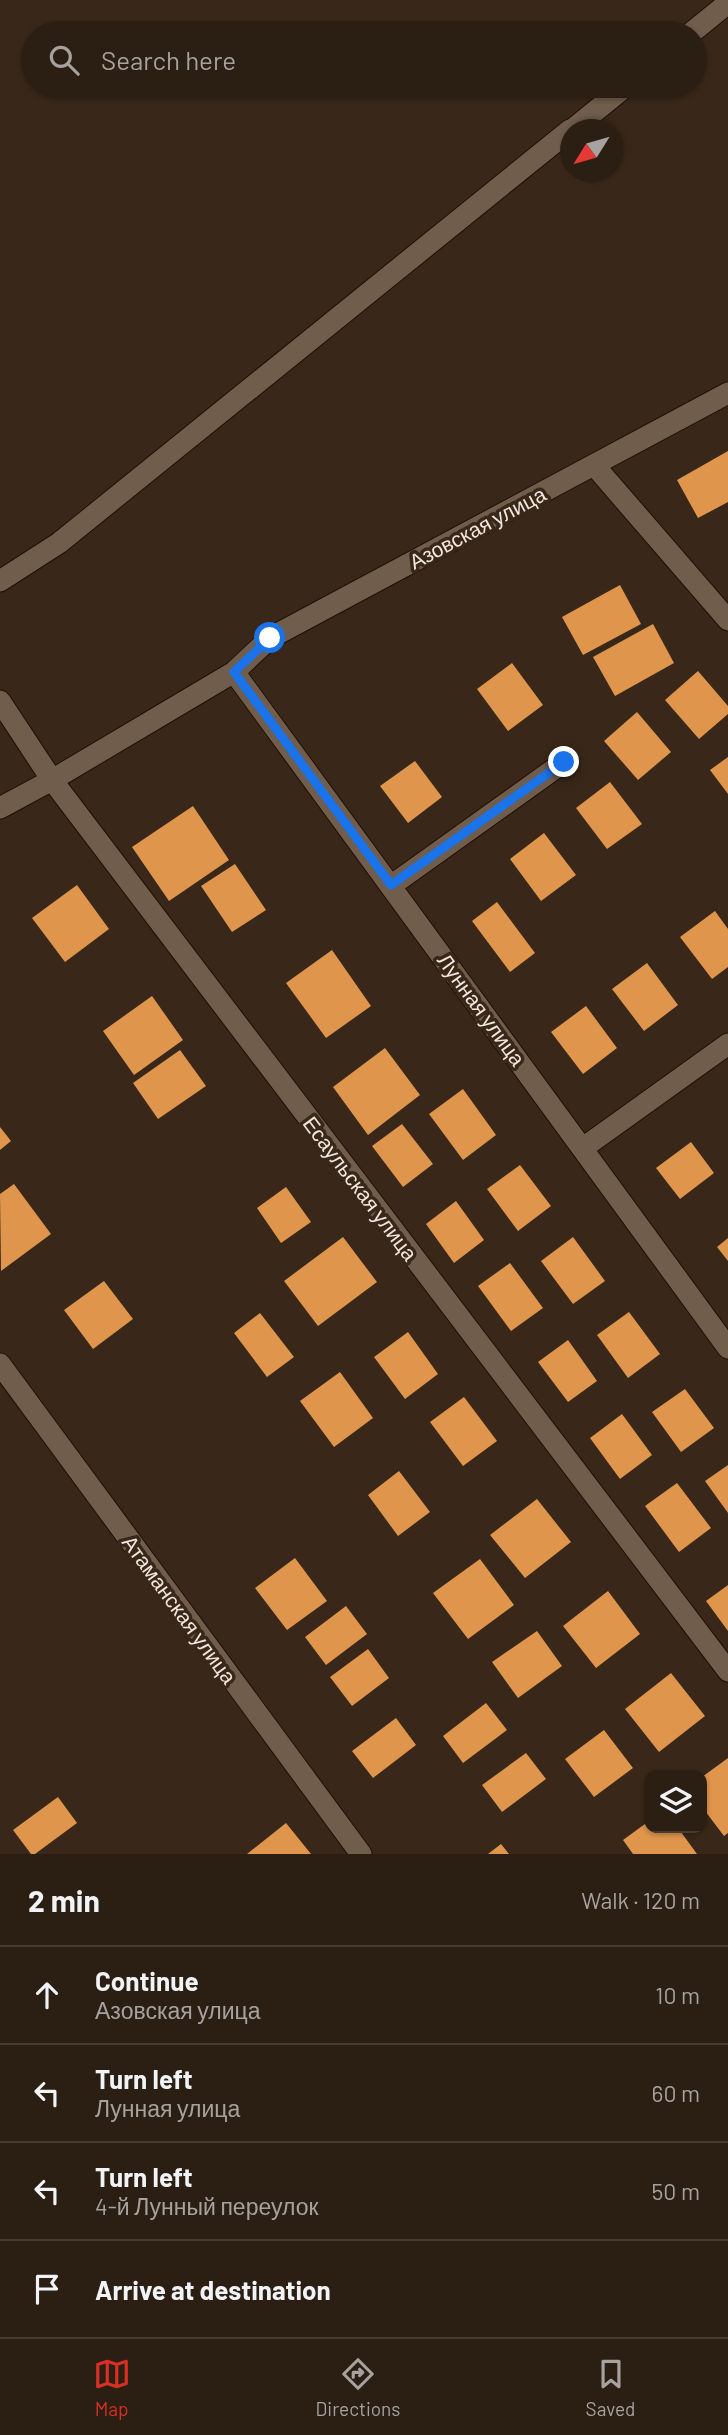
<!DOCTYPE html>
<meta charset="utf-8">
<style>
:root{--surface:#2b1e13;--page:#372b21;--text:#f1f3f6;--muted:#a6a2a0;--line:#473c33;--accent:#d93025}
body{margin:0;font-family:Barlow,sans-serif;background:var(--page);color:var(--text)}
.controls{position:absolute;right:21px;bottom:21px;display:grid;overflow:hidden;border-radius:14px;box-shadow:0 2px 5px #0004}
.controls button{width:63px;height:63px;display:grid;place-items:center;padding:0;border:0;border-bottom:2px solid var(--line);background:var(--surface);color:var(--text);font:35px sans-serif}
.compass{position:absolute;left:560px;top:119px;width:63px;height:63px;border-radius:50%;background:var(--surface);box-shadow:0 2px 5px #0004;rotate:233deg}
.stop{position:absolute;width:21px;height:21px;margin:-16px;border:5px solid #1a73e8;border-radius:50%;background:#fff}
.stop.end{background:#1a73e8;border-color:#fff;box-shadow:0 2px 7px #0008}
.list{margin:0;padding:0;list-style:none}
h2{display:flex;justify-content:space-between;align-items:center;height:91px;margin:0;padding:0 28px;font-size:30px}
h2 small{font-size:23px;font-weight:400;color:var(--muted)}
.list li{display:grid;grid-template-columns:46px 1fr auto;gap:21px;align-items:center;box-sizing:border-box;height:98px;padding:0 28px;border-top:2px solid var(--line)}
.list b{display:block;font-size:26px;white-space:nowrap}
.list p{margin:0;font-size:23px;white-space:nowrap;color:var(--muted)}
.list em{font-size:23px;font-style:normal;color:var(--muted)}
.icon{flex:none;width:38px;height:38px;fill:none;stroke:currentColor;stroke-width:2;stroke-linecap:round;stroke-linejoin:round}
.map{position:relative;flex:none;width:728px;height:1854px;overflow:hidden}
.search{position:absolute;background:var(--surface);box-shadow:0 2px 5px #0004;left:21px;right:21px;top:21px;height:77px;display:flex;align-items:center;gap:18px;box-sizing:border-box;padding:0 24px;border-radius:38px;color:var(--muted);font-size:26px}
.sheet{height:483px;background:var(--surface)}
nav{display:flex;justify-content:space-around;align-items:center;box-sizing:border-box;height:98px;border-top:2px solid var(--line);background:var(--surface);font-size:19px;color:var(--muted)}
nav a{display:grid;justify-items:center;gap:4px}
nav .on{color:var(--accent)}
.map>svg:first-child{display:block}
.building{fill:#df954c}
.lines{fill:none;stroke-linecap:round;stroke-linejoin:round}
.street-casing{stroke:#1f1003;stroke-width:23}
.street{stroke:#705d4c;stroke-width:21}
.route{stroke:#1a73e8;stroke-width:9}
.labels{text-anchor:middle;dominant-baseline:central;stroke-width:7;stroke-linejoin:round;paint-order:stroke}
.street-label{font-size:21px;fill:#f2e6dd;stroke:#392819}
</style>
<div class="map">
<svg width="728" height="1854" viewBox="0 0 728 1854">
<rect width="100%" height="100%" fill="#392819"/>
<path class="building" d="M728 451V502L698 518 677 480Z
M620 585 641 624 583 655 562 617Z
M653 624 674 663 615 696 593 657Z
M512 663 543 705 508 731 477 689Z
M698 671 728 706V714L699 739 665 700Z
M637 712 671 752 638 780 604 741Z
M728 757V794L710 770Z
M415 761 442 797 408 823 380 786Z
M610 782 642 824 607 849 576 808Z
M193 806 229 860 169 901 132 847Z
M544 833 576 875 541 901 510 859Z
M235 864 266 910 232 932 201 886Z
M77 885 109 929 65 962 32 918Z
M497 902 535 953 510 972 472 921Z
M715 911 728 929V967L712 979 680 937Z
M332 950 371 1006 326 1038 286 983Z
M647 963 678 1005 644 1031 612 989Z
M152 996 183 1040 134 1075 103 1031Z
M586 1006 617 1048 583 1074 551 1032Z
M385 1048 420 1095 368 1135 333 1087Z
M180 1050 206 1086 158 1119 133 1083Z
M463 1089 496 1135 463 1160 429 1114Z
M402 1124 433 1164 403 1187 372 1146Z
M0 1127 11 1141 0 1150Z
M691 1142 714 1173 680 1199 656 1168Z
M520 1165 551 1206 518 1231 487 1189Z
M14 1184 51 1234 1 1271 0 1194Z
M286 1187 311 1222 281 1243 257 1208Z
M456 1201 484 1240 454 1263 426 1224Z
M343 1237 377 1282 318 1326 284 1281Z
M573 1237 605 1281 573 1304 541 1261Z
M728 1238V1261L717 1247Z
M510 1263 543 1308 511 1331 478 1286Z
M104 1281 133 1319 93 1349 64 1310Z
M629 1312 660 1354 628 1378 597 1335Z
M260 1313 294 1357 267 1377 234 1333Z
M408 1332 438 1374 405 1399 374 1357Z
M568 1340 597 1381 568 1402 538 1362Z
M340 1372 373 1418 334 1447 300 1401Z
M685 1389 714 1428 681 1452 652 1412Z
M464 1397 497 1441 463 1466 430 1422Z
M622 1414 652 1455 620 1479 590 1438Z
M728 1465V1513L705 1481Z
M399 1471 430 1512 398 1536 368 1495Z
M677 1483 711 1528 679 1552 645 1506Z
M537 1499 571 1542 525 1578 490 1535Z
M295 1558 327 1601 287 1630 255 1588Z
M480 1559 514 1605 468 1639 433 1593Z
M728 1585V1631L706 1601Z
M608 1591 640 1634 596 1668 563 1626Z
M346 1606 367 1634 326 1665 305 1637Z
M537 1631 562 1666 518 1698 492 1662Z
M368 1649 389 1678 352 1706 330 1677Z
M671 1673 705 1716 659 1752 625 1709Z
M486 1703 507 1730 463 1763 443 1736Z
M396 1718 416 1745 373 1778 352 1751Z
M604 1730 633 1768 594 1797 565 1759Z
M526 1753 546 1779 502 1812 482 1785Z
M728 1758V1833L724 1836 702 1807V1777Z
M58 1797 77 1823 35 1854H31L13 1830Z
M649 1821V1828H678L697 1854H633L623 1840Z
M286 1823 311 1854H247Z
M501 1844 509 1854H488Z"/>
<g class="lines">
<defs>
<path id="street" d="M691 33 728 3
M572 130 626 86
M594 465 728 620
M0 581 59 543 570 130
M234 672 728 1348
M0 701 52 780 728 1671
M0 808 52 780 234 672 270 638 728 393
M392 885 564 762
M583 1148 728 1044
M0 1364 361 1854"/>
</defs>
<use href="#street" class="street-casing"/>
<use href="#street" class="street"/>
</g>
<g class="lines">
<path class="route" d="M270 638 234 672 391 885 564 762"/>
</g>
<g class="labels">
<g class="street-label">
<text transform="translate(477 527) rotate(-28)">Азовская улица</text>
<text transform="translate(482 1009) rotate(54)">Лунная улица</text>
<text transform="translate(361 1188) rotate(53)">Есаульская улица</text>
<text transform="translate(180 1609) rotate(54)">Атаманская улица</text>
</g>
</g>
</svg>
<div class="controls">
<button><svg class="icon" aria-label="layers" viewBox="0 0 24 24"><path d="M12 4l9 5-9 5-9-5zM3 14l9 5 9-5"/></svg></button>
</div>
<svg class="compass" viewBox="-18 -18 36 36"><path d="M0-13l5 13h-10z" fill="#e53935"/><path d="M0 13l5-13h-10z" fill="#a6a2a0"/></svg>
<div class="stop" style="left:270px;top:638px"></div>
<div class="stop end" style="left:564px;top:762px"></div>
<div class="search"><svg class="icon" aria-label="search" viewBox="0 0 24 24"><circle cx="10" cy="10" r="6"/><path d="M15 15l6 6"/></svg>Search here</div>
</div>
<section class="sheet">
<h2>2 min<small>Walk · 120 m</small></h2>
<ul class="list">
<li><svg class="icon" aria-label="ahead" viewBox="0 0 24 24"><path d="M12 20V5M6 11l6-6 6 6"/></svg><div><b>Continue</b><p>Азовская улица</p></div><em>10 m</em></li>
<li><svg class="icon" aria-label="left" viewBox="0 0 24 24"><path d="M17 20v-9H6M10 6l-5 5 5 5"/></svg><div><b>Turn left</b><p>Лунная улица</p></div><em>60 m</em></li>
<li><svg class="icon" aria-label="left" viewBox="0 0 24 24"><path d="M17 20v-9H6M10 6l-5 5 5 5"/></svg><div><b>Turn left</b><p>4-й Лунный переулок</p></div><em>50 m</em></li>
<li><svg class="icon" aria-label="arrive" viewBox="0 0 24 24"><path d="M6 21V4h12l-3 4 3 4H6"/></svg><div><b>Arrive at destination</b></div></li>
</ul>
</section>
<nav>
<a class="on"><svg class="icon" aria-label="map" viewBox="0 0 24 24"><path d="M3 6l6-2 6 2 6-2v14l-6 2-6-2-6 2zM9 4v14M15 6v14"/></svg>Map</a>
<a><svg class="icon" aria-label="directions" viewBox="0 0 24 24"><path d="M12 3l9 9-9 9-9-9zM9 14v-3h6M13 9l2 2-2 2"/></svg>Directions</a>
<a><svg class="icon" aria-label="saved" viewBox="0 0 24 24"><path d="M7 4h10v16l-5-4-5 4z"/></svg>Saved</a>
</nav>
